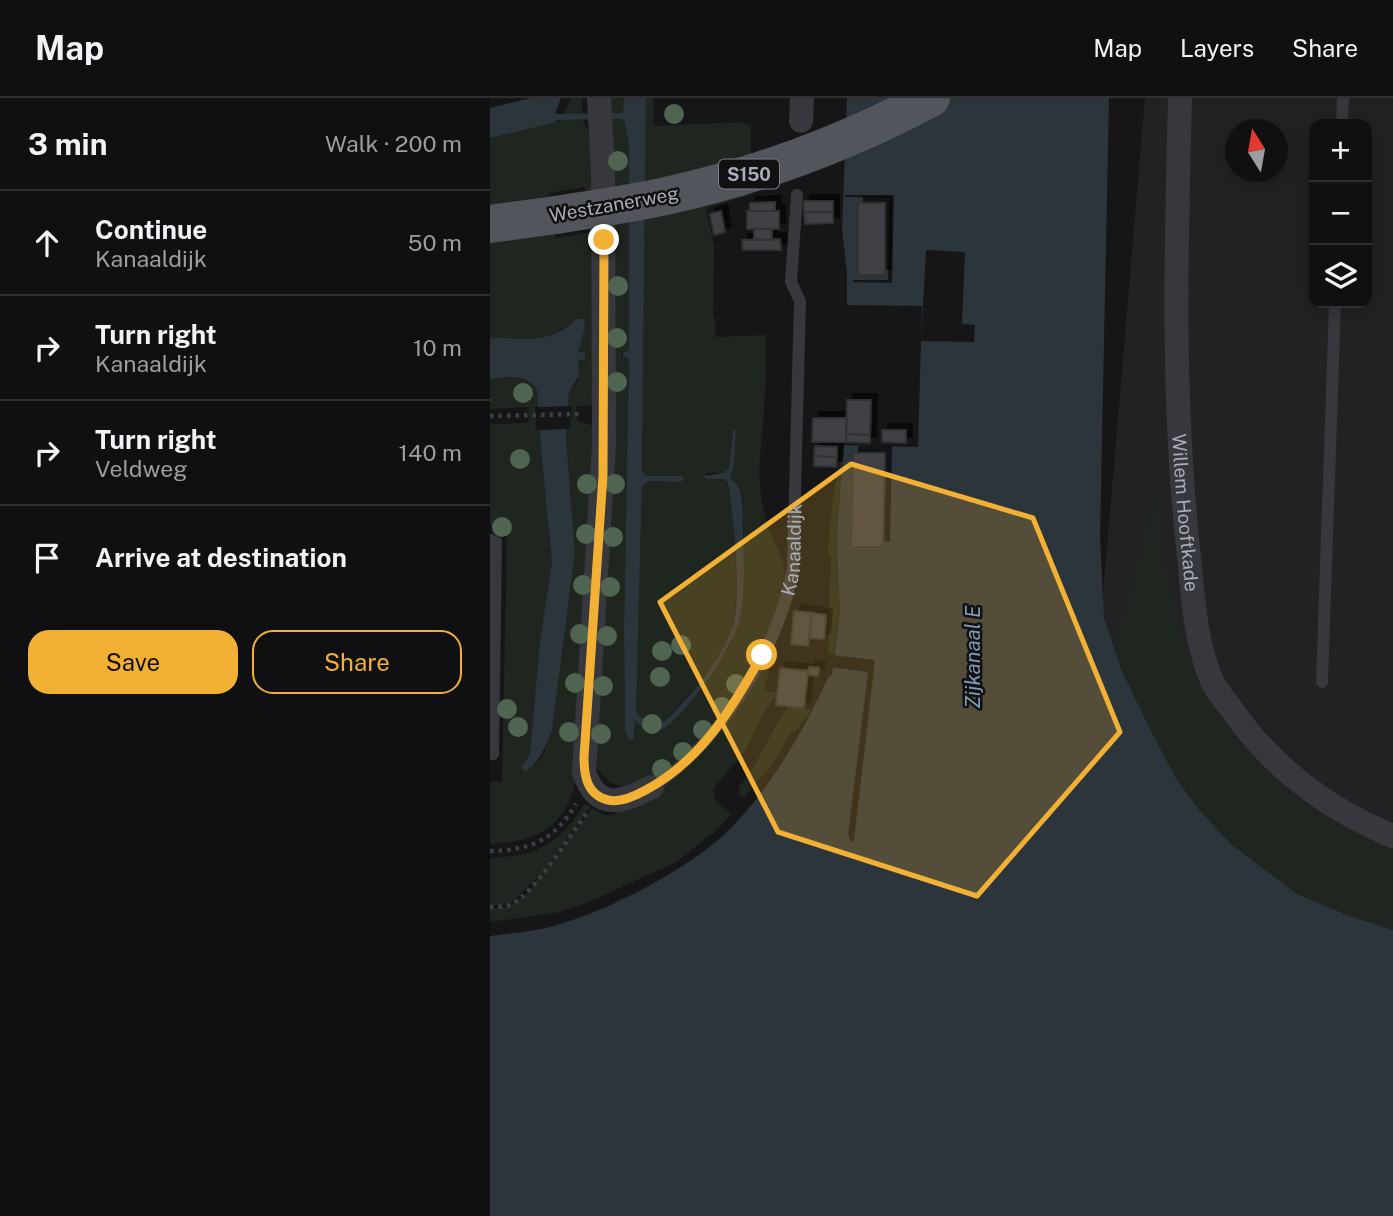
<!DOCTYPE html>
<meta charset="utf-8">
<style>
:root{--surface:#101012;--page:#1e1e20;--text:#f1f3f6;--muted:#9c9d9f;--line:#303032;--accent:#f2b134}
body{margin:0;font-family:"Public Sans",sans-serif;background:var(--page);color:var(--text)}
.controls{position:absolute;right:21px;top:21px;display:grid;overflow:hidden;border-radius:14px;box-shadow:0 4px 18px #0003}
.controls button{width:63px;height:63px;display:grid;place-items:center;padding:0;border:0;border-bottom:2px solid var(--line);background:var(--surface);color:var(--text);font:35px sans-serif}
.compass{position:absolute;left:735px;top:21px;width:63px;height:63px;border-radius:50%;background:var(--surface);box-shadow:0 4px 18px #0003;rotate:349deg}
.stop{position:absolute;width:21px;height:21px;margin:-16px;border:5px solid #f2b134;border-radius:50%;background:#fff}
.stop.end{background:#f2b134;border-color:#fff;box-shadow:0 2px 7px #0008}
.list{margin:0;padding:0;list-style:none}
h2{display:flex;justify-content:space-between;align-items:center;height:91px;margin:0;padding:0 28px;font-size:30px}
h2 small{font-size:23px;font-weight:400;color:var(--muted)}
.list li{display:grid;grid-template-columns:46px 1fr auto;gap:21px;align-items:center;box-sizing:border-box;height:105px;padding:0 28px;border-top:2px solid var(--line)}
.list b{display:block;font-size:26px;white-space:nowrap}
.list p{margin:0;font-size:23px;white-space:nowrap;color:var(--muted)}
.list em{font-size:23px;font-style:normal;color:var(--muted)}
.actions{display:flex;gap:14px;padding:21px 28px}
.actions a{flex:1;padding:16px 0;border:2px solid var(--accent);border-radius:21px;text-align:center;font-size:24px;color:var(--accent)}
.actions .main{background:var(--accent);color:#111}
.icon{flex:none;width:38px;height:38px;fill:none;stroke:currentColor;stroke-width:2;stroke-linecap:round;stroke-linejoin:round}
.map{position:relative;flex:none;width:903px;height:1118px;overflow:hidden}
header{display:flex;align-items:center;gap:42px;box-sizing:border-box;height:98px;padding:0 35px;background:var(--surface);border-bottom:2px solid var(--line)}
header strong{font-size:33px}
nav{display:flex;gap:38px;margin-inline-start:auto;font-size:24px}
main{display:flex}
aside{flex:1;background:var(--surface)}
.map>svg:first-child{display:block}
.built{fill:#222225;fill-rule:evenodd}
.green{fill:#1e261f}
.water{fill:#2c353c}
.pier{fill:#161618}
.building{fill:#404145;stroke:#303034;stroke-width:2;filter:url(#shadow)}
.lines{fill:none;stroke-linecap:round;stroke-linejoin:round}
.path{stroke:#3d3f44;stroke-width:4.5;stroke-dasharray:3.5 5;stroke-linecap:butt}
.lane{stroke:#37383d;stroke-width:12}
.street{stroke:#37383d;stroke-width:24}
.primary{stroke:#53555c;stroke-width:38}
.primary-bridge{stroke:#53555c;stroke-width:38}
.tree{fill:#506452}
.route{stroke:#f2b134;stroke-width:9}
.marked{fill:#f2b134;fill-opacity:0.2;stroke:#f2b134;stroke-width:5;stroke-linejoin:round}
.labels{text-anchor:middle;dominant-baseline:central;stroke-width:5;stroke-linejoin:round;paint-order:stroke}
.shield{fill:#111113;stroke:#7b7e86;stroke-width:2}
.shield-label{font-size:18px;font-weight:bold;fill:#a8adb8}
.street-label{font-size:19px;fill:#a8adb8;stroke:#111113}
.water-label{font-size:21px;font-style:italic;fill:#7f9bb3;stroke:#111113}
</style>
<header>
<strong>Map</strong>
<nav><a>Map</a><a>Layers</a><a>Share</a></nav>
</header>
<main>
<aside>
<h2>3 min<small>Walk · 200 m</small></h2>
<ul class="list">
<li><svg class="icon" aria-label="ahead" viewBox="0 0 24 24"><path d="M12 20V5M6 11l6-6 6 6"/></svg><div><b>Continue</b><p>Kanaaldijk</p></div><em>50 m</em></li>
<li><svg class="icon" aria-label="right" viewBox="0 0 24 24"><path d="M7 20v-9h11M14 6l5 5-5 5"/></svg><div><b>Turn right</b><p>Kanaaldijk</p></div><em>10 m</em></li>
<li><svg class="icon" aria-label="right" viewBox="0 0 24 24"><path d="M7 20v-9h11M14 6l5 5-5 5"/></svg><div><b>Turn right</b><p>Veldweg</p></div><em>140 m</em></li>
<li><svg class="icon" aria-label="arrive" viewBox="0 0 24 24"><path d="M6 21V4h12l-3 4 3 4H6"/></svg><div><b>Arrive at destination</b></div></li>
</ul>
<div class="actions"><a class="main">Save</a><a>Share</a></div>
</aside>
<div class="map">
<svg width="903" height="1118" viewBox="0 0 903 1118">
<defs>
<filter id="shadow"><feDropShadow dx="6" dy="-6" stdDeviation="0" flood-color="#0009"/></filter>
</defs>
<rect width="100%" height="100%" fill="#161618"/>
<path class="built" d="M655 0H903V799L588 792ZM824 26H877V205H824ZM746 32H788V74H746Z"/>
<path class="green" d="M81 0H92L93 24 103 40 102 307 86 308 87 323 99 326 104 330 86 679C78 729 46 744 0 746V684H12L17 434 0 427V326L39 325 38 309 0 311V281L33 279 43 284 49 299 52 363 62 464 50 542 40 655 37 662 46 666 54 654 62 633 85 455 76 334 79 295 88 282 86 221C61 247 33 240 0 240V141L65 135 66 140 102 134 95 89 59 95 60 100 0 110V40L72 22Z
M116 0H134V15H128L127 22H134L139 45V253L132 254V260H139L134 531 135 631 145 636V621L150 629H175L217 581 238 551 249 524 254 486 253 398 240 380 244 367 246 333 243 334 239 370 233 375H217V381H235C246 397 250 513 242 531 232 559 211 585 190 606 182 615 173 628 161 628L146 614 152 388 158 383 191 384 192 378H157L152 373 156 0H163L164 28 251 24 261 28 260 97 216 110 224 148 223 216 226 229 225 239 276 237C276 262 276 287 274 312 273 337 268 362 270 387 271 400 274 416 278 428 284 446 298 465 295 484 289 521 262 568 242 600 221 634 136 736 104 663Z
M353 347 347 444 350 515 344 556H340L338 553 341 458 338 457V451L343 398Z
M666 395C668 454 683 517 705 572 727 625 790 692 839 722 859 734 881 742 903 749V832L860 818 807 796 742 747 710 713 685 679 659 629 625 554Z
M279 557 282 558 274 593 287 594V600H284L274 614 255 653 223 691 225 702 241 716 228 731 186 764 99 804 66 815 0 824V810C24 810 37 799 49 778L22 804 16 807H0V760C47 758 68 747 94 707H98L100 709 57 769 102 710 115 717H122L165 694 251 604Z
M298 609 322 612 304 635 302 633 285 662 254 700 249 695V689C270 665 279 634 298 609Z"/>
<path class="water" d="M41 0H71L65 16 133 15 134 0H156L152 373 157 378H192L194 380 191 384 158 383 152 388 146 614 161 628C175 628 185 612 194 603 213 583 232 557 242 531 252 507 244 414 238 386L235 381H217L213 378 233 375 239 370 243 334 244 331 246 333 244 367 240 380C257 392 252 414 253 434 254 464 256 494 249 524 241 552 200 611 176 629 170 633 163 634 156 634L145 622 144 640 139 643 135 631 134 531 139 260 133 259V254L139 253V45L134 22 128 21 66 22V24L0 40V10Z
M357 0H619L610 439 614 520 631 571 659 629 685 679 710 713 742 747 807 796 860 818 903 832V1118H0V838C21 835 43 834 64 828 116 814 203 769 241 730 282 688 314 632 339 578L342 577 350 515 347 444 353 347 428 349 432 208 357 207V174L352 132Z
M86 221H94L95 230 88 254H95V261L88 262 89 277 79 295 76 338 85 455 62 633C55 650 50 663 35 674L31 668 37 662 40 655 50 542 62 464 52 363 47 293C38 274 18 280 0 281V240C33 240 61 247 86 221Z"/>
<path class="pier" d="M355 97H404L402 185 363 184V182H398L399 100 355 99Z
M436 152 475 154 472 226 485 227 484 244 431 243Z
M82 308 80 331 46 332 45 309Z
M341 557 385 562 364 742 361 744 358 737 378 574 339 569Z"/>
<path class="building" d="M314 103H343V114H314Z
M285 104V113H260V105Z
M368 105H395V177H368Z
M231 113 235 134 224 137 220 116Z
M257 113H289V131H257Z
M314 114H343V125L315 126Z
M264 131H282V142H264Z
M290 141 291 152H253L252 142Z
M357 302H381L380 337 356 336Z
M323 320H357L356 344H322Z
M392 332H416V345L392 344Z
M356 336 380 337V345L356 344Z
M325 348 347 349V359L324 358Z
M363 355H395L393 449H361Z
M324 358 347 359 346 369 324 368Z
M304 513 322 515 318 548 301 546Z
M322 515 336 517 334 541 320 540Z
M319 569 329 570 328 578 318 577Z
M290 570 318 573 314 610 286 607Z"/>
<g class="lines">
<path class="path" d="M0 318 92 316
M0 753C42 752 64 742 86 706
M0 809C7 809 15 809 22 806 46 793 79 739 96 716"/>
<g class="lane">
<path d="M852 26 853 0"/>
<path d="M0 442 6 444 3 656H0"/>
<path d="M832 584 845 205"/>
<path id="s1" d="M162 689C230 646 289 549 303 471L310 203 301 184 307 97"/>
</g>
<g class="street">
<path d="M109 0 113 73 114 346 94 674C107 714 133 704 162 689"/>
<path id="s2" d="M690 0C686 150 682 300 698 449 703 494 704 541 722 583 726 592 734 601 740 609 780 668 838 712 903 738"/>
<path d="M311 23 312 0"/>
</g>
<path class="primary" d="M0 126 66 117"/>
<path class="primary-bridge" d="M66 117C103 111 140 106 176 98 268 78 358 44 441 0"/>
</g>
<g class="tree">
<circle cx="184" cy="16" r="10"/>
<circle cx="128" cy="63" r="10"/>
<circle cx="128" cy="188" r="10"/>
<circle cx="127" cy="240" r="10"/>
<circle cx="127" cy="284" r="10"/>
<circle cx="33" cy="295" r="10"/>
<circle cx="30" cy="361" r="10"/>
<circle cx="97" cy="386" r="10"/>
<circle cx="125" cy="386" r="10"/>
<circle cx="12" cy="429" r="10"/>
<circle cx="96" cy="436" r="10"/>
<circle cx="123" cy="439" r="10"/>
<circle cx="93" cy="487" r="10"/>
<circle cx="120" cy="489" r="10"/>
<circle cx="90" cy="536" r="10"/>
<circle cx="117" cy="538" r="10"/>
<circle cx="191" cy="547" r="10"/>
<circle cx="172" cy="553" r="10"/>
<circle cx="170" cy="579" r="10"/>
<circle cx="85" cy="585" r="10"/>
<circle cx="246" cy="586" r="10"/>
<circle cx="113" cy="588" r="10"/>
<circle cx="232" cy="609" r="10"/>
<circle cx="17" cy="611" r="10"/>
<circle cx="162" cy="626" r="10"/>
<circle cx="28" cy="629" r="10"/>
<circle cx="213" cy="632" r="10"/>
<circle cx="79" cy="634" r="10"/>
<circle cx="111" cy="636" r="10"/>
<circle cx="193" cy="654" r="10"/>
<circle cx="172" cy="671" r="10"/>
</g>
<g class="lines">
<path class="route" d="M114 142 113 377 94 659C94 678 97 697 118 702 130 705 143 699 154 693 210 664 242 611 272 557"/>
</g>
<path class="marked" d="M361 366 543 420 630 634 487 798 288 734 170 504Z"/>
<g class="labels">
<rect class="shield" x="229" y="61.5" width="60" height="29" rx="5"/>
<g class="shield-label">
<text x="259" y="76">S150</text>
</g>
<g class="street-label">
<text transform="translate(124 106) rotate(-10)">Westzanerweg</text>
<text stroke="none"><textPath href="#s2" startOffset="415">Willem Hooftkade</textPath></text>
<text stroke="none"><textPath href="#s1" startOffset="285">Kanaaldijk</textPath></text>
</g>
<g class="water-label">
<text transform="translate(482 559) rotate(-90)">Zijkanaal E</text>
</g>
</g>
</svg>
<div class="controls">
<button>+</button>
<button>−</button>
<button><svg class="icon" aria-label="layers" viewBox="0 0 24 24"><path d="M12 4l9 5-9 5-9-5zM3 14l9 5 9-5"/></svg></button>
</div>
<svg class="compass" viewBox="-18 -18 36 36"><path d="M0-13l5 13h-10z" fill="#e53935"/><path d="M0 13l5-13h-10z" fill="#9c9d9f"/></svg>
<div class="stop" style="left:272px;top:557px"></div>
<div class="stop end" style="left:114px;top:142px"></div>
</div>
</main>
